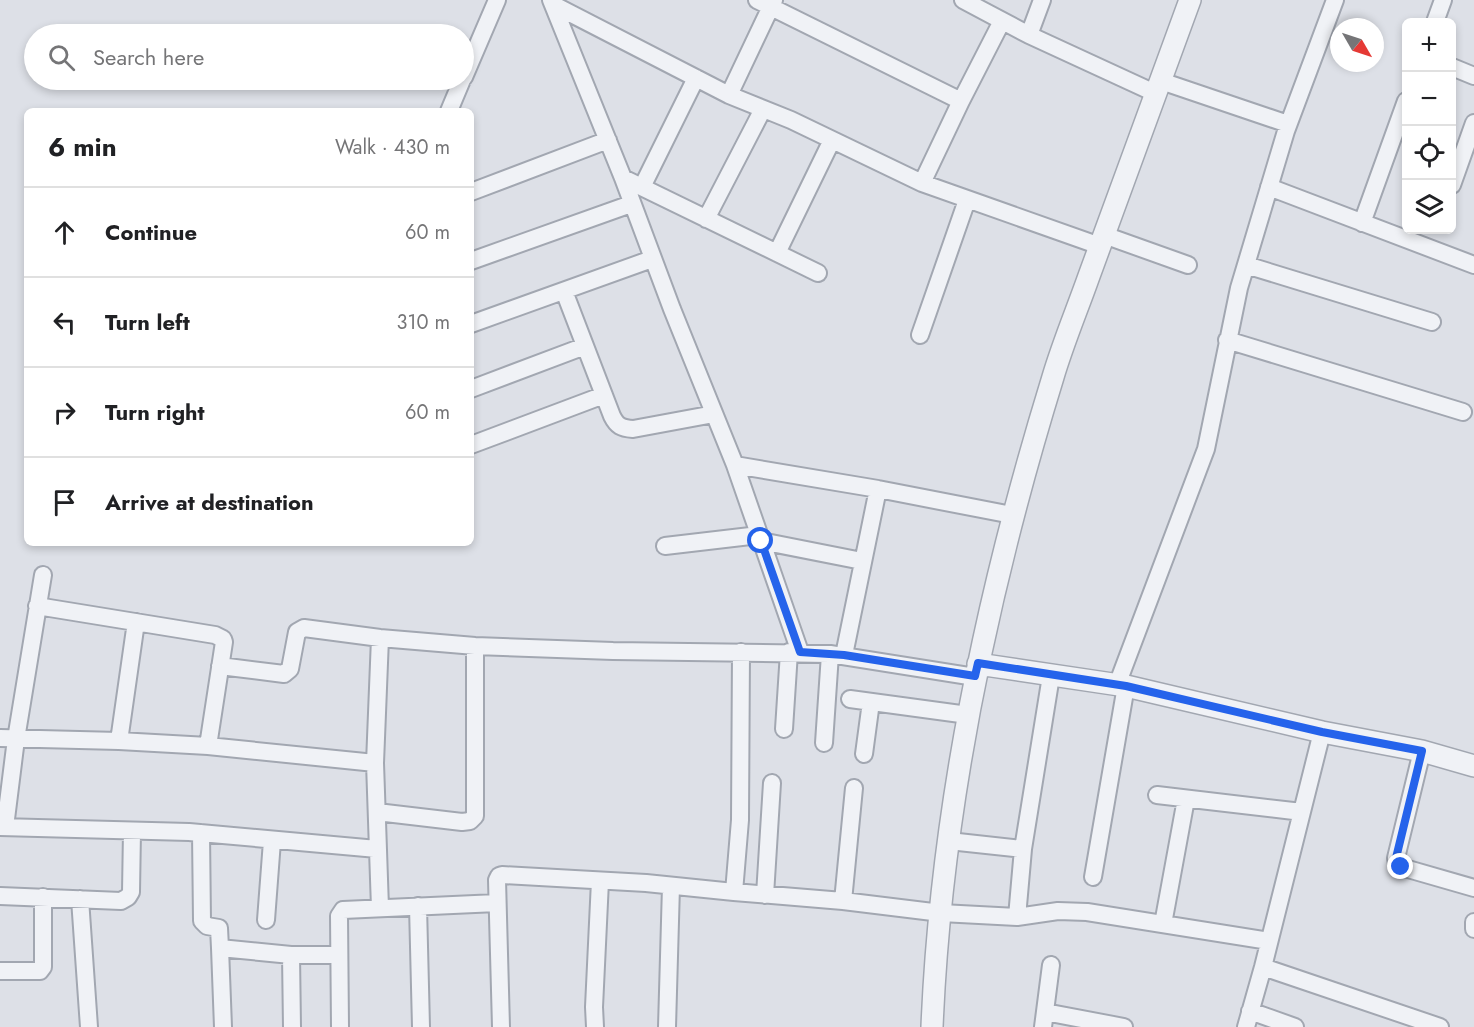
<!DOCTYPE html>
<meta charset="utf-8">
<style>
:root{--surface:#fff;--page:#f6f6f6;--text:#202124;--muted:#757577;--line:#e0e0e0}
body{margin:0;font-family:Jost,sans-serif;background:var(--page);color:var(--text)}
.controls{position:absolute;right:18px;top:18px;display:grid;overflow:hidden;border-radius:9px;box-shadow:0 3px 9px #0003}
.controls button{width:54px;height:54px;display:grid;place-items:center;padding:0;border:0;border-bottom:2px solid var(--line);background:var(--surface);color:var(--text);font:30px sans-serif}
.compass{position:absolute;left:1330px;top:18px;width:54px;height:54px;border-radius:50%;background:var(--surface);box-shadow:0 3px 9px #0003;rotate:129deg}
.stop{position:absolute;width:18px;height:18px;margin:-14px;border:4px solid #2563eb;border-radius:50%;background:#fff}
.stop.end{background:#2563eb;border-color:#fff;box-shadow:0 2px 6px #0008}
.list{margin:0;padding:0;list-style:none}
h2{display:flex;justify-content:space-between;align-items:center;height:78px;margin:0;padding:0 24px;font-size:26px}
h2 small{font-size:20px;font-weight:400;color:var(--muted)}
.list li{display:grid;grid-template-columns:39px 1fr auto;gap:18px;align-items:center;box-sizing:border-box;height:90px;padding:0 24px;border-top:2px solid var(--line)}
.list b{display:block;font-size:22px;white-space:nowrap}
.list em{font-size:20px;font-style:normal;color:var(--muted)}
.icon{flex:none;width:33px;height:33px;fill:none;stroke:currentColor;stroke-width:2;stroke-linecap:round;stroke-linejoin:round}
.map{position:relative;flex:none;width:1474px;height:1027px;overflow:hidden}
.search{position:absolute;background:var(--surface);box-shadow:0 3px 9px #0003;left:24px;top:24px;width:450px;height:66px;display:flex;align-items:center;gap:15px;box-sizing:border-box;padding:0 21px;border-radius:33px;color:var(--muted);font-size:22px}
.panel{position:absolute;background:var(--surface);box-shadow:0 3px 9px #0003;left:24px;top:108px;width:450px;height:438px;border-radius:9px}
.map>svg:first-child{display:block}
.lines{fill:none;stroke-linecap:round;stroke-linejoin:round}
.minor-casing{stroke:#a2a7b1;stroke-width:20}
.tertiary-casing{stroke:#a2a7b1;stroke-width:24}
.minor{stroke:#f0f2f6;stroke-width:16}
.tertiary{stroke:#f0f2f6;stroke-width:21}
.route{stroke:#2563eb;stroke-width:8}
</style>
<div class="map">
<svg width="1474" height="1027" viewBox="0 0 1474 1027">
<rect width="100%" height="100%" fill="#dde0e7"/>
<g class="lines">
<defs>
<path id="minor" d="M551 0 623 178 672 309 735 465 800 652
M757 0 961 101
M963 0 1029 35 1157 94
M554 5 729 95 791 120 922 183 1100 246
M1435 22 1443 0
M1029 35 1042 0
M1452 67 1474 76
M464 77 497 0
M1161 81 1288 124
M729 95 774 0
M449 111 462 80
M623 178 818 273
M922 183 961 101 1002 21
M1452 185 1474 123
M642 187 696 78
M1269 187 1474 265
M471 192 608 140
M706 219 763 109
M1362 223 1406 101
M1104 235 1188 265
M777 253 832 140
M471 261 631 204
M1246 265 1432 322
M564 291 612 416C617 426 621 428 633 429L714 414
M471 324 652 259
M920 335 967 200
M1227 340 1463 412
M471 389 585 346
M471 445 604 395
M735 465 878 489 1012 515
M761 541 862 561
M665 546 759 535
M37 606 215 635 223 639 224 642 208 746
M380 638 375 763 380 908
M844 655 878 489
M220 666 284 674 290 669 297 632 304 628 380 638 475 646 613 651 830 654 975 677
M1117 685 1206 449 1239 288 1286 131 1335 0
M850 699 968 715
M784 729 789 652
M0 738 119 741 208 746 375 763
M119 741 136 622
M824 743 830 654
M1422 751 1396 858 1397 864 1401 867 1474 888
M864 754 871 702
M1157 795 1302 812
M377 812 462 822 470 821 475 816V646
M0 827 189 832 377 849
M5 827 16 739 43 575
M201 833 202 921 207 926 219 928 220 948
M949 841 1023 849
M1093 877 1126 686
M734 892 740 820 741 652
M765 895 772 783
M0 896 121 901 128 897 131 892 132 831
M80 899 89 1027
M843 901 854 788
M418 906 421 1027
M1017 917 1023 849 1051 676
M266 920 272 841
M1474 922V929
M1163 924 1186 799
M291 955 292 1027
M1263 967 1440 1027
M0 971H40L43 967V897
M1250 1011 1295 1027
M1045 1012 1124 1027
M223 1027 220 948 291 955H339
M340 1027 339 916 343 910 497 903
M501 1027 497 880 499 876 502 875 646 883 734 892 843 901 941 913 1017 917 1058 911 1087 912 1269 941
M595 1027 594 1007 600 881
M667 1027 671 886
M1043 1027 1051 965
M1246 1027 1263 967 1322 732"/>
<path id="tertiary" d="M978 664 1126 686 1322 732 1422 751 1474 766
M932 1027C941 806 988 588 1053 377 1063 343 1077 310 1089 276 1122 184 1157 92 1190 0"/>
</defs>
<use href="#minor" class="minor-casing"/>
<use href="#tertiary" class="tertiary-casing"/>
<use href="#minor" class="minor"/>
<use href="#tertiary" class="tertiary"/>
</g>
<g class="lines">
<path class="route" d="M761 541 800 652 844 655 975 676 978 663 1126 686 1322 732 1422 751 1396 858 1397 864 1401 867"/>
</g>
</svg>
<div class="controls">
<button>+</button>
<button>−</button>
<button><svg class="icon" aria-label="locate" viewBox="0 0 24 24"><circle cx="12" cy="12" r="6"/><path d="M12 2v4M12 18v4M2 12h4M18 12h4"/></svg></button>
<button><svg class="icon" aria-label="layers" viewBox="0 0 24 24"><path d="M12 4l9 5-9 5-9-5zM3 14l9 5 9-5"/></svg></button>
</div>
<svg class="compass" viewBox="-18 -18 36 36"><path d="M0-13l5 13h-10z" fill="#e53935"/><path d="M0 13l5-13h-10z" fill="#757577"/></svg>
<div class="stop" style="left:761px;top:541px"></div>
<div class="stop end" style="left:1401px;top:867px"></div>
<div class="search"><svg class="icon" aria-label="search" viewBox="0 0 24 24"><circle cx="10" cy="10" r="6"/><path d="M15 15l6 6"/></svg>Search here</div>
<section class="panel">
<h2>6 min<small>Walk · 430 m</small></h2>
<ul class="list">
<li><svg class="icon" aria-label="ahead" viewBox="0 0 24 24"><path d="M12 20V5M6 11l6-6 6 6"/></svg><div><b>Continue</b></div><em>60 m</em></li>
<li><svg class="icon" aria-label="left" viewBox="0 0 24 24"><path d="M17 20v-9H6M10 6l-5 5 5 5"/></svg><div><b>Turn left</b></div><em>310 m</em></li>
<li><svg class="icon" aria-label="right" viewBox="0 0 24 24"><path d="M7 20v-9h11M14 6l5 5-5 5"/></svg><div><b>Turn right</b></div><em>60 m</em></li>
<li><svg class="icon" aria-label="arrive" viewBox="0 0 24 24"><path d="M6 21V4h12l-3 4 3 4H6"/></svg><div><b>Arrive at destination</b></div></li>
</ul>
</section>
</div>
